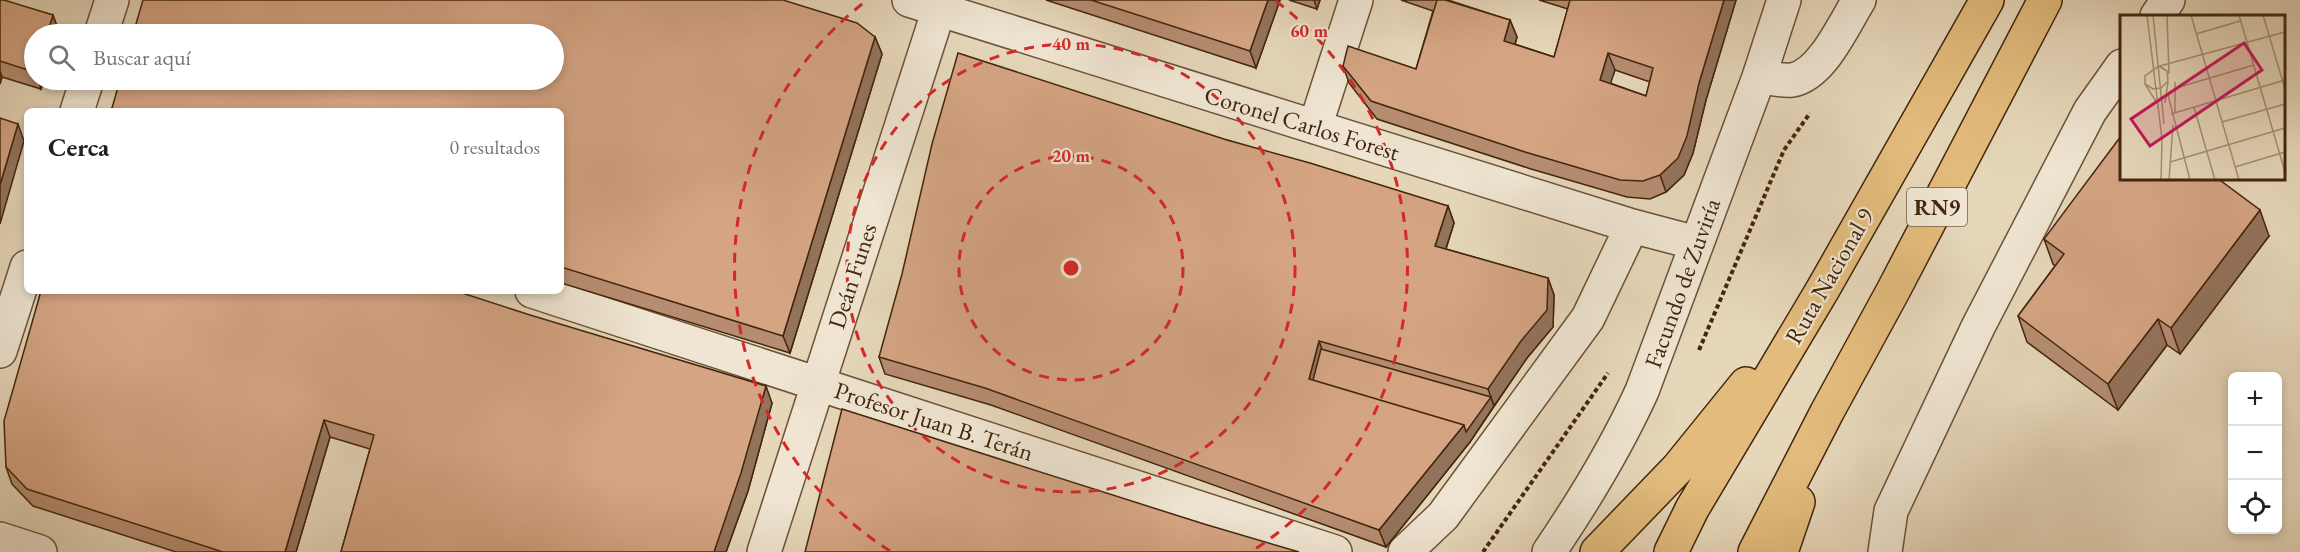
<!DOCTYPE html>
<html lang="es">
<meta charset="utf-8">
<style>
:root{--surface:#fff;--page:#f2f2f2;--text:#202124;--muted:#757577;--line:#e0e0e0}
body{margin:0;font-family:"EB Garamond",serif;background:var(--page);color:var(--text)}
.controls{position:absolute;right:18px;bottom:18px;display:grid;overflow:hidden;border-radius:9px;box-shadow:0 3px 9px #0003}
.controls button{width:54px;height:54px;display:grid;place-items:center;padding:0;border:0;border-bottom:2px solid var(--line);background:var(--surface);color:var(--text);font:30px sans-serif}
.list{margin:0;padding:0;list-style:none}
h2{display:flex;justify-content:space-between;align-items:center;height:78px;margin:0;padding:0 24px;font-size:26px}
h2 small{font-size:20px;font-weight:400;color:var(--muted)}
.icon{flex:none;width:33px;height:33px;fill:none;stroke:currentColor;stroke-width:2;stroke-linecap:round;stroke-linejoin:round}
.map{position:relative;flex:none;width:2300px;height:552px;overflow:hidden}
.search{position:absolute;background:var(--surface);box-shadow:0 3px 9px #0003;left:24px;top:24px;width:540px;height:66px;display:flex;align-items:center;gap:15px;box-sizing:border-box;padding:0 21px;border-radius:33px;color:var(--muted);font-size:22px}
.panel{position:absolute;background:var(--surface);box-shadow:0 3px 9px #0003;left:24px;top:108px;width:540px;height:186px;border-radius:9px}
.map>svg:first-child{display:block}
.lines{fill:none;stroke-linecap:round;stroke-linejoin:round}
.minor-casing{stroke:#6b5238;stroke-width:36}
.major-casing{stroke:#42260c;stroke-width:36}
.path{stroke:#42260c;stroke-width:4;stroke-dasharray:4.5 3;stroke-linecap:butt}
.minor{stroke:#efe5d2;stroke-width:33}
.major{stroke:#e3bc7d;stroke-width:33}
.wall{fill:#b68d71;stroke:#42260c;stroke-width:1.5;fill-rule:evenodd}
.shaded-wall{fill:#94735c;stroke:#42260c;stroke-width:1.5}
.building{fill:#d4a483;stroke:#42260c;stroke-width:1.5;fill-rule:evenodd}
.ring{fill:none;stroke:#d62828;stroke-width:3;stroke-dasharray:10 8}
.labels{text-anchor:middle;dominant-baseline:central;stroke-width:4.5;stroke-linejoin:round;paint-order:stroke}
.shield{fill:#efe5d2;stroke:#765f47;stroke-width:1.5}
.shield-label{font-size:22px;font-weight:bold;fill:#42260c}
.street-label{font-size:24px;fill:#42260c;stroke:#efe5d2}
.inset-road{fill:none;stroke:#a49074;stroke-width:1.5}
.view{fill:#c2185b;fill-opacity:0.15;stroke:#c2185b;stroke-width:3}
.inset-edge{fill:none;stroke:#42260c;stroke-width:3}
.centre{fill:#d62828;stroke:#efe5d2;stroke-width:3}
.ring-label{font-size:18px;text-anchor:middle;font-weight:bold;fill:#d62828;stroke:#efe5d2;stroke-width:4.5;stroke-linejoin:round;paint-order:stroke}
</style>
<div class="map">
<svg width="2300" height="552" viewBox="0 0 2300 552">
<rect width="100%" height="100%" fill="#e6d7ba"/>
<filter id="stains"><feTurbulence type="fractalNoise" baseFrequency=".00333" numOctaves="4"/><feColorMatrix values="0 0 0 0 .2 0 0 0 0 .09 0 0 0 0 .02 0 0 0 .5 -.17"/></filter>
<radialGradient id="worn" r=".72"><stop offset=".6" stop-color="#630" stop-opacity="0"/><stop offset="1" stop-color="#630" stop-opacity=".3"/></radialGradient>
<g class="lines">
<defs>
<path id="minor" d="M909 0 1632 226 1696 243
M2157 16 2168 0
M101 34 112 0
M1759 77C1769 78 1782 81 1792 80 1822 75 1844 24 1859 0
M77 111 87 80
M1315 127 1356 0
M532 291 1335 552
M0 351 27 267
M0 539 40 552
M764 552 942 0
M1405 552 1443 516 1588 318 1632 226
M1549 552C1585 499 1615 450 1642 391L1759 77 1784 0
M1885 552 1891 511 1978 327 2090 111 2122 66"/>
<path id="major" d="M1597 552 1678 468 1746 384
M1671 552 1692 509 1823 289 1987 0
M1755 552 1827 412 1893 291 2045 0
M1781 552 1798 502"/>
</defs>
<use href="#minor" class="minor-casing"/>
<use href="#major" class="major-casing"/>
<path class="path" d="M1699 350 1784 150 1810 113
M1483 552 1608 373"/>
<use href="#minor" class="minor"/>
<use href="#major" class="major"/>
</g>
<path class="wall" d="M0 0 53 15 59 32 34 34V80H44L41 89 2 77 0 84Z
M1046 0H1280L1256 68Z
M1289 0H1320L1317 9Z
M1401 0H1448L1510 20 1517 37 1515 44 1554 57 1568 9 1539 0H1736L1706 100 1693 153 1684 175 1666 192 1650 199 1627 197 1531 169 1377 119 1349 83 1343 66 1416 69 1433 11ZM1615 70 1650 82 1646 96 1610 83Z
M875 37 882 54 790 353 561 283V111H113L112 108Z
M1227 140 1448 206 1454 223 1446 249 1548 278 1554 295 1553 327 1527 358 1470 442 1386 547 991 405 885 374 879 357Z
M2269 236 2180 354 2167 345 2118 410 2027 342 2018 316 2055 266 2053 264 2044 239Z
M41 291 772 403 748 491 726 552H341L370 449 330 437 296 552H176L33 506 12 484 6 467Z"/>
<path class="shaded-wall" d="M1268 0H1280L1256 68 1250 51Z
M1314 0H1320L1317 9Z
M1724 0H1736L1706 100 1693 153 1684 175 1666 192 1660 175 1699 83Z
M53 15 59 32 58 34H47Z
M1510 20 1517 37 1511 58 1504 41Z
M875 37 882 54 790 353 783 336Z
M1608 53 1615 70 1606 97 1600 80Z
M0 71 2 77 0 84Z
M38 80H44L41 89Z
M18 124 24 141 0 224V185Z
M1448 206 1454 223 1441 264 1435 246Z
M2260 210 2269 236 2180 354 2171 328Z
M1548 278 1554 295 1553 327 1527 358 1494 406 1488 389Z
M2158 319 2167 345 2118 410 2108 384Z
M1319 341 1325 358 1311 387 1309 379Z
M766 386 772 403 748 491 726 552H714Z
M1491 397 1494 406 1470 442 1386 547 1379 530 1464 425Z
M324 420 330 437 296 552H285Z"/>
<path class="building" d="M0 0H4L53 15 47 34H34V72L0 61Z
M143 0H783L857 23 875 37 783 336 561 267V111H114L112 108 120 80H554V34H133Z
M1091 0H1268L1250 51Z
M1437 0H1445L1510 20 1504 41 1554 57 1570 0H1724L1699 83 1687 136 1678 158 1660 175 1643 181 1620 180 1525 152 1371 101 1343 66 1348 46 1416 69ZM1608 53 1653 68 1646 96 1600 80Z
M958 53 1227 140 1310 163 1448 206 1435 246 1548 278 1547 310 1521 341 1488 389 1319 341 1309 379 1464 425 1379 530 985 388 879 357 902 274 932 144Z
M0 118 18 124 0 185Z
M2121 136V178H2217L2260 210 2171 328 2158 319 2108 384 2018 316 2064 254 2044 239Z
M41 291H456L530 315 766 386 741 473 714 552H341L374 435 324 420 285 552H223L27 489 6 467 4 421Z
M1321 349 1491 397 1466 432 1464 425 1313 380Z
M842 409 1204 524 1299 552H805Z"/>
<g class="ring">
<circle cx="1071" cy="268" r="112"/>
<circle cx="1071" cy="268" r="224"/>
<path d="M890 551A336 336 0 0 1 866 1M1276 1A336 336 0 0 1 1252 551"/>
</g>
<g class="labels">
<rect class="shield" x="1907" y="188" width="60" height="38" rx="4.5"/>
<g class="shield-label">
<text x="1937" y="207">RN9</text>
</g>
<g class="street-label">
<text transform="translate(1302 123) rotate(17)">Coronel Carlos Forest</text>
<text transform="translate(852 276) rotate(-72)">Deán Funes</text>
<text transform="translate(1829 276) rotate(-60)">Ruta Nacional 9</text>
<text transform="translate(1682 283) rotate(-70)">Facundo de Zuviría</text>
<text transform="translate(934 421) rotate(18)">Profesor Juan B. Terán</text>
</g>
</g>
<g transform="translate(2120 15)">
<rect width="165" height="165" fill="#e6d7ba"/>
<path class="inset-road" d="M27 0 42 124 41 165M33 0 44 109M47 0 49 59M71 0 119 165M119 0 165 157M143 0 165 74M76 19 120 6M40 51 165 17M55 67V98M25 69 33 74 41 73 48 66 47 56 39 51 25 61V69L37 88M56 73 134 50M48 80 70 165M45 88 48 67M74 92 95 165M51 99 165 65M102 107 165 89M50 147 165 113M115 152 165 137M49 165 53 110"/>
<path class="view" d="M124 28 142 55 30 131 11 104Z"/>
<rect width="165" height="165" class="inset-edge"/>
</g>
<circle cx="1071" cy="268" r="9" class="centre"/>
<g class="ring-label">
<text x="1309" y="37">60 m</text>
<text x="1071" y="50">40 m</text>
<text x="1071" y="162">20 m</text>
</g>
<rect width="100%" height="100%" filter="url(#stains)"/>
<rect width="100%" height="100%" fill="url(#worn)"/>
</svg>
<div class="controls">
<button>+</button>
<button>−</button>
<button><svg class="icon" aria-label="locate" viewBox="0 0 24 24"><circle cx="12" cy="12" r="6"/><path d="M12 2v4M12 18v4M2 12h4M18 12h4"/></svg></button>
</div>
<div class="search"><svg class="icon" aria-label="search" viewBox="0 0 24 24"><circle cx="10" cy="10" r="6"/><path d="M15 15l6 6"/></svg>Buscar aquí</div>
<section class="panel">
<h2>Cerca<small>0 resultados</small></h2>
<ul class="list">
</ul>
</section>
</div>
